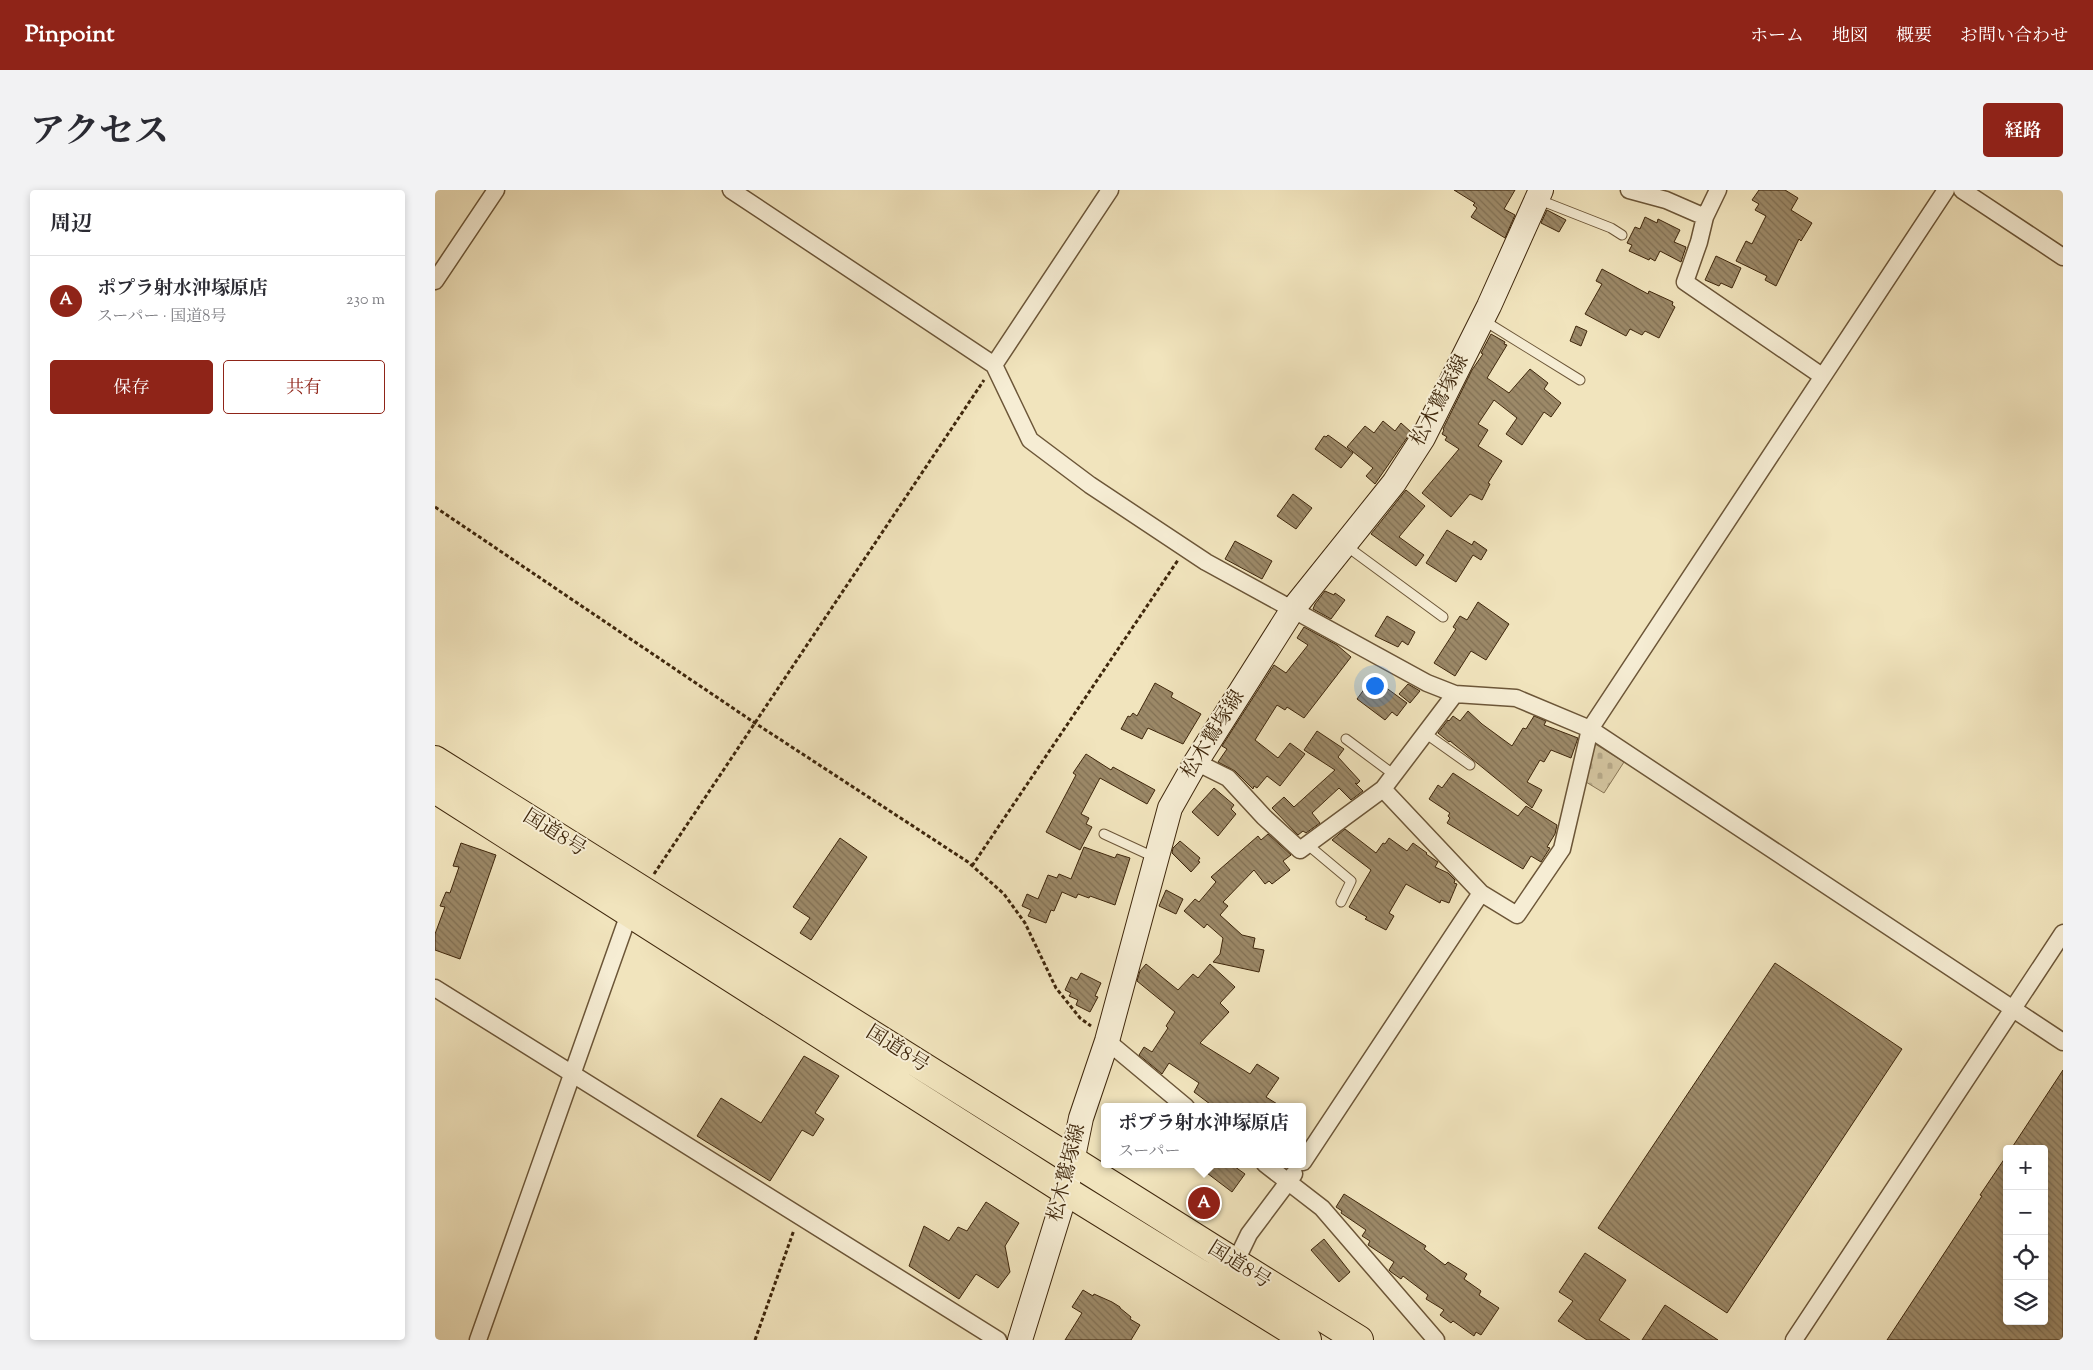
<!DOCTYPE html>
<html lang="ja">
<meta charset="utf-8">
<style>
:root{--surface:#fff;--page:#f2f2f3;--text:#2b2b33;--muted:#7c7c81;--line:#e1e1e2;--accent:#8f2418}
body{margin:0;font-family:"Sorts Mill Goudy","Noto Serif JP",serif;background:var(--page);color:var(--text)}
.controls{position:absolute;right:15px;bottom:15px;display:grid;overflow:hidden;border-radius:5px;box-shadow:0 2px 8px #0003}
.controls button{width:45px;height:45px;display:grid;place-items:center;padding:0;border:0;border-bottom:1px solid var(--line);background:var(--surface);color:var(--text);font:25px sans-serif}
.you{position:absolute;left:939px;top:495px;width:18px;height:18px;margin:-12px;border:4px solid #fff;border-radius:50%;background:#1a73e8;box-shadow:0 0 0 8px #1a73e833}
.badge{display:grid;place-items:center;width:32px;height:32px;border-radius:50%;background:var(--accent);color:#fff;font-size:16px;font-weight:700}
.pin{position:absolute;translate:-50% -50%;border:2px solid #fff;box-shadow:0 1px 5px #0006}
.popup{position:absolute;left:666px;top:913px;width:205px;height:65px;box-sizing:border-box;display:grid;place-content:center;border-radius:5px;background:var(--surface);filter:drop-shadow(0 1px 4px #0005);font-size:16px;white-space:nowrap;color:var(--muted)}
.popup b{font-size:19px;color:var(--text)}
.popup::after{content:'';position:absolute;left:50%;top:100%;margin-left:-10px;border:10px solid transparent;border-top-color:var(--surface)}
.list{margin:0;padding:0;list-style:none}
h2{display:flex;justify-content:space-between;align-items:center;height:65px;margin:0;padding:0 20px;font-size:21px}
h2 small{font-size:16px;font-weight:400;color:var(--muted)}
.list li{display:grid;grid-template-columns:32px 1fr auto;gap:15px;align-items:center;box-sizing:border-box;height:90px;padding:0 20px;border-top:1px solid var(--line)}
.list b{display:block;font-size:19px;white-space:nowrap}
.list p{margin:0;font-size:16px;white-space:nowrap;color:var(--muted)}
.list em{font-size:16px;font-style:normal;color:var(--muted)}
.actions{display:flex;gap:10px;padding:15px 20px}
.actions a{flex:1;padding:11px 0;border:1px solid var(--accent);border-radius:5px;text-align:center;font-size:18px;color:var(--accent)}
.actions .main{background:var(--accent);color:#fff}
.icon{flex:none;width:28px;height:28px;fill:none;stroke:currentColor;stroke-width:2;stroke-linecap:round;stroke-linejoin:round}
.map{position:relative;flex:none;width:1628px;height:1150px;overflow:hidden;border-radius:5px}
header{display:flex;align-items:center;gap:30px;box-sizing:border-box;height:70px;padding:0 25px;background:var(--accent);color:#fff}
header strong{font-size:24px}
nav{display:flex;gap:28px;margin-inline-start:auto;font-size:18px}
.intro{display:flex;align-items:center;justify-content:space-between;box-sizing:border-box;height:120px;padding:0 30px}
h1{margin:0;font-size:35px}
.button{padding:12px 22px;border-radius:5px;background:var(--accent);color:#fff;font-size:18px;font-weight:700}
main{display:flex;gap:30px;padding:0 30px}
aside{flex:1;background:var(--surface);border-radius:5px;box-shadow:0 2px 8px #0003}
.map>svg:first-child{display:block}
.cemetery{fill:url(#cemetery-stones);stroke:#897656}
.building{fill:url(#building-back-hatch);stroke:#3f270c}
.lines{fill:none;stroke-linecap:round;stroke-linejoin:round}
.service-casing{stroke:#6c5638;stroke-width:11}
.minor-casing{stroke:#6c5638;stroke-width:19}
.secondary-casing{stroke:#3f270c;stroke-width:26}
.trunk-casing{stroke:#3f270c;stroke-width:30}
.path{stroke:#3f270c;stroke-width:3;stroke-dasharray:4 2.5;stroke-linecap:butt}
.service{stroke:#f6edd4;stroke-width:9}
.minor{stroke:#f6edd4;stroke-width:16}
.secondary{stroke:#f6edd4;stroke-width:24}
.trunk{stroke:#f1e4bd;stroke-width:28}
.labels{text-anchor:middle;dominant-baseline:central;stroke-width:4;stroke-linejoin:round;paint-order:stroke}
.street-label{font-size:20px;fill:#3f270c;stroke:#f6edd4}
</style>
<header>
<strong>Pinpoint</strong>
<nav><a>ホーム</a><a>地図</a><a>概要</a><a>お問い合わせ</a></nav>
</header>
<div class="intro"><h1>アクセス</h1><a class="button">経路</a></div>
<main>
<aside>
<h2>周辺<small></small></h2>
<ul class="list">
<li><span class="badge">A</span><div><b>ポプラ射水沖塚原店</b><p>スーパー · 国道8号</p></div><em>230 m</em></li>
</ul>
<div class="actions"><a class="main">保存</a><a>共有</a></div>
</aside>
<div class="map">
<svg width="1628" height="1150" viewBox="0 0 1628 1150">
<defs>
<pattern id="cemetery-stones" width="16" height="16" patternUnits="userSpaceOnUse" patternTransform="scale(1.25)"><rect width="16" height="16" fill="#d3c49f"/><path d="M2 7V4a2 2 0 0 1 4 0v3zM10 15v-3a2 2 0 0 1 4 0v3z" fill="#b6a888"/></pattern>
<pattern id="building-back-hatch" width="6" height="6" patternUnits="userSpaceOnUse" patternTransform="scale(1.25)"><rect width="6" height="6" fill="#9c8968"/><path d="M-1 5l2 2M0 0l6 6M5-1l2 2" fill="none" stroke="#817054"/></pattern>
</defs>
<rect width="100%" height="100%" fill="#f1e4bd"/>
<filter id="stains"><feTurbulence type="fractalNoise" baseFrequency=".004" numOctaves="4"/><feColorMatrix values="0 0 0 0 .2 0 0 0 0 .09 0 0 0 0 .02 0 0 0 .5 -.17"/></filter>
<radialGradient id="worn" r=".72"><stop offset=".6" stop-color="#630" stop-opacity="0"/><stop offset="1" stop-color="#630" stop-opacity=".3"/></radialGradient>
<path class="cemetery" d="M1160 554 1189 572 1169 603 1151 592Z"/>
<path class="building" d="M1019 0H1080L1069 19 1080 25 1070 48 1036 27 1042 18 1038 15 1040 13Z
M1324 0H1350L1363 8 1356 20 1377 33 1366 51 1364 49 1341 96 1330 90 1332 86 1301 71 1311 51 1317 54 1331 26 1320 20 1324 14 1317 10Z
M1112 20 1131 30 1124 42 1106 33Z
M1210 27 1222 33 1223 29 1245 40 1239 52 1251 57 1246 72 1225 61 1220 71 1215 68 1214 70 1194 61 1197 55 1192 53 1200 37 1205 39Z
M1281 66 1306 78 1297 98 1286 93 1284 96 1270 90Z
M1167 79 1213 104 1214 101 1238 112 1237 115 1240 117 1224 148 1210 141 1207 145 1195 139 1191 146 1150 124 1167 94 1161 91Z
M1141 136 1152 141 1146 156 1135 151Z
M1056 144 1070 152 1069 154 1072 155 1052 188 1074 203 1095 179 1113 193 1109 199 1126 213 1116 227 1109 222 1087 255 1071 244 1082 228 1059 210 1043 234 1053 240 1043 256 1067 271 1053 293 1055 294 1047 310 1035 304 1016 327 987 303 1024 259 1010 250 1012 247 1007 244 1009 240 1008 239 1037 180 1048 164 1046 163Z
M948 231 960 241 966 233 976 242 940 294 931 286 938 278 912 257 930 236 939 243Z
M893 245 918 263 906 278 880 259 889 246 891 247Z
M971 300 990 316 964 347 989 365 981 376 936 344Z
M858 304 877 318 861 339 842 326Z
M1012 340 1037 355 1039 351 1052 360 1046 370 1038 365 1021 392 991 373Z
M800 351 837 371 827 389 790 369Z
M890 401 899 405 900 403 910 410 896 429 878 419 880 414Z
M1043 412 1074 434 1051 470 1036 461 1020 486 999 473 1021 439 1018 437 1025 426 1032 430Z
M952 426 980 442 973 455 967 451 963 457 940 446Z
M869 437 902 455 916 467 869 528 852 517 850 520 842 515 820 550 843 568 855 553 870 564 845 596 832 586 822 598 819 596 818 599 800 581 783 572 792 559 787 556 839 475 851 483 873 455 862 448Z
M720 493 738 503 736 507 766 524 748 554 713 538 707 549 686 539 693 526 695 527 698 523 702 526Z
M933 494 945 503 950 497 972 513 962 526 957 522 950 530 922 509Z
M973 494 985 501 975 513 964 504Z
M1033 521 1047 534 1077 556 1088 538 1091 539 1099 526 1111 531 1109 535 1143 548 1136 568 1116 560 1109 572 1105 570 1092 592 1107 600 1097 618 1015 551 1014 552 1003 543 1013 530 1014 531 1018 526 1025 531Z
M882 541 909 559 903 567 925 591 922 594 920 593 928 601 916 610 904 598 877 623 885 633 871 643 868 641 863 645 837 618 849 607 859 617 900 580 869 560Z
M651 564 676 580 678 577 720 600 712 614 665 588 646 624 654 628 651 634 657 637 645 660 611 642 641 585 638 583Z
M1018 583 1083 626 1091 616 1122 635 1120 644 1112 657 1115 658 1106 672 1096 666 1088 679 1012 633 1015 628 1013 626 1015 623 994 609 1003 595 1007 598Z
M779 598 799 615 796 619 801 624 783 646 757 622Z
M910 639 941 663 948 653 950 654 954 648 972 661 978 653 992 663 991 664 1003 672 1000 677 1013 683 1020 690 1019 693 1022 694 1014 713 1006 710 1005 713 971 694 954 723 959 726 951 740 930 729 932 727 914 717 936 680 897 650Z
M833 644 856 665 848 671 855 680 837 694 834 691 830 694 819 680 788 712 793 716 785 725 807 745 820 748 818 758 829 760 824 782 778 772 785 764 788 748 772 734 769 738 749 721 760 709 764 712 781 692 776 687 823 646 826 650Z
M405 648 432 667 376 750 365 743 375 728 358 717Z
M745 651 765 668 763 671 765 672 756 682 737 663 738 658Z
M26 653 61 665 25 769 0 760V744L10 717 5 716 11 702 15 703 24 677 18 676Z
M649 657 680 668 682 664 695 668 680 715 655 706 654 708 643 704 641 708 627 702 619 721 616 720 611 733 593 726 596 720 587 716 592 704 603 709 613 685 622 688 624 684 636 689Z
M731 700 748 709 741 724 724 716Z
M1340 773 1467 859 1292 1123 1163 1038Z
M711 774 743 800 758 784 763 788 775 774 800 797 785 813 794 822 765 853 815 884 822 874 844 888 831 907 847 917H779L759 902 764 893 734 873 727 884 704 865 709 857 717 862 733 838 731 836 740 822 702 791 705 781Z
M646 783 666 793 660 806 663 807 655 822 641 815 643 810 634 806 636 803 630 800 636 787 642 790Z
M369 866 404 886 380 923 389 929 378 946 367 940 335 991 262 946 286 908 326 933Z
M1628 880V1150H1452L1547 1006 1545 1005 1572 965V1131H1609V959H1576Z
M760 974H796L810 984 797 1002Z
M909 1004 991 1056 989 1059 1010 1075 1013 1072 1032 1084 1029 1089 1046 1101 1044 1105 1064 1118 1046 1145 1041 1142 1039 1146 1018 1131 1016 1133 1005 1125 1009 1120 991 1109 993 1105 968 1086 966 1089 956 1082 954 1080 959 1072 933 1055 935 1051 927 1046 931 1040 906 1023 907 1021 901 1017Z
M551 1012 584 1033 570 1056 575 1082 563 1098 541 1084 524 1109 474 1076 489 1036 514 1051 523 1037 532 1041Z
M889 1049 915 1082 904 1092 876 1060Z
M1150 1063 1191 1090 1164 1130 1195 1150H1152L1123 1131 1138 1111 1124 1102Z
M648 1100 658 1106 659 1104 677 1112 685 1117V1118L696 1127 695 1129 705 1135 696 1150H630L647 1123 637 1117Z
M1230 1115 1283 1150H1207Z"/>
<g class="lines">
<defs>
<path id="service" d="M1102 9 1176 38 1187 45
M1048 130 1145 190
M910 355 1008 427
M990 543 1035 575
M911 549 958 584
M669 644 721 668
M873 655 916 691 906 712"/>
<path id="minor" d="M296 0 559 175 595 250 655 295 771 372 992 493 1020 504 1081 508 1155 539 1628 852
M1194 0 1231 10 1270 27 1283 0
M1527 0 1628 67
M1270 27 1264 52 1250 92 1387 186
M0 91 61 0
M559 175 675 0
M761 572 793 588 829 627 865 660 948 599 1020 504
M948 599 1046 703 1082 725 1127 659 1155 539 1511 0
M0 798 563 1150
M672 851 751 917
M868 972 1046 703
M830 974 887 1018 1001 1150
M800 1073 814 1044 859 984
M43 1150 195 721
M1359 1150 1628 743"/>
<path id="secondary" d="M585 1150 631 1001 646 928 672 851 735 618 761 572 858 419 959 293 988 248 1054 116 1106 0"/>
<path id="trunk" d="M0 570C309 761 615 958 924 1150
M0 599 631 1001 872 1150"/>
</defs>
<use href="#service" class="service-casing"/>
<use href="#minor" class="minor-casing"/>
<use href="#secondary" class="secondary-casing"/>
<use href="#trunk" class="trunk-casing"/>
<path class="path" d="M0 317 320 533 533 672 569 704 590 733 621 798 645 828 656 836
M537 676 743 370
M219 684 549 190
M320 1150 359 1040"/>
<use href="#service" class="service"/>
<use href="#minor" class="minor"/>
<use href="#secondary" class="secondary"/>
<use href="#trunk" class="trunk"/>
</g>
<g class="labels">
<g class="street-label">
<text transform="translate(1006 211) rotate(-62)">松木鷲塚線</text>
<text transform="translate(779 545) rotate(-58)">松木鷲塚線</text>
<text transform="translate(119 644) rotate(32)">国道8号</text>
<text transform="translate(462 860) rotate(32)">国道8号</text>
<text transform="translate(633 983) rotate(-76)">松木鷲塚線</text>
<text transform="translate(804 1076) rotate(32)">国道8号</text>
</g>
</g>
<rect width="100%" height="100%" filter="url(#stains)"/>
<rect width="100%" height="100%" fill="url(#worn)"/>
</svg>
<div class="controls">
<button>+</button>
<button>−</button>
<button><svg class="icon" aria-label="locate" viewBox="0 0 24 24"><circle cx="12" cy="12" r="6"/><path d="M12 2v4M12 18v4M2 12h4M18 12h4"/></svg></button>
<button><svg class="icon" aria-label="layers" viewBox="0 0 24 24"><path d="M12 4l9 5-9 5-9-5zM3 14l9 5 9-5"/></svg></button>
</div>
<div class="you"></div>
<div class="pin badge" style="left:769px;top:1013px">A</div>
<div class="popup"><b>ポプラ射水沖塚原店</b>スーパー</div>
</div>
</main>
